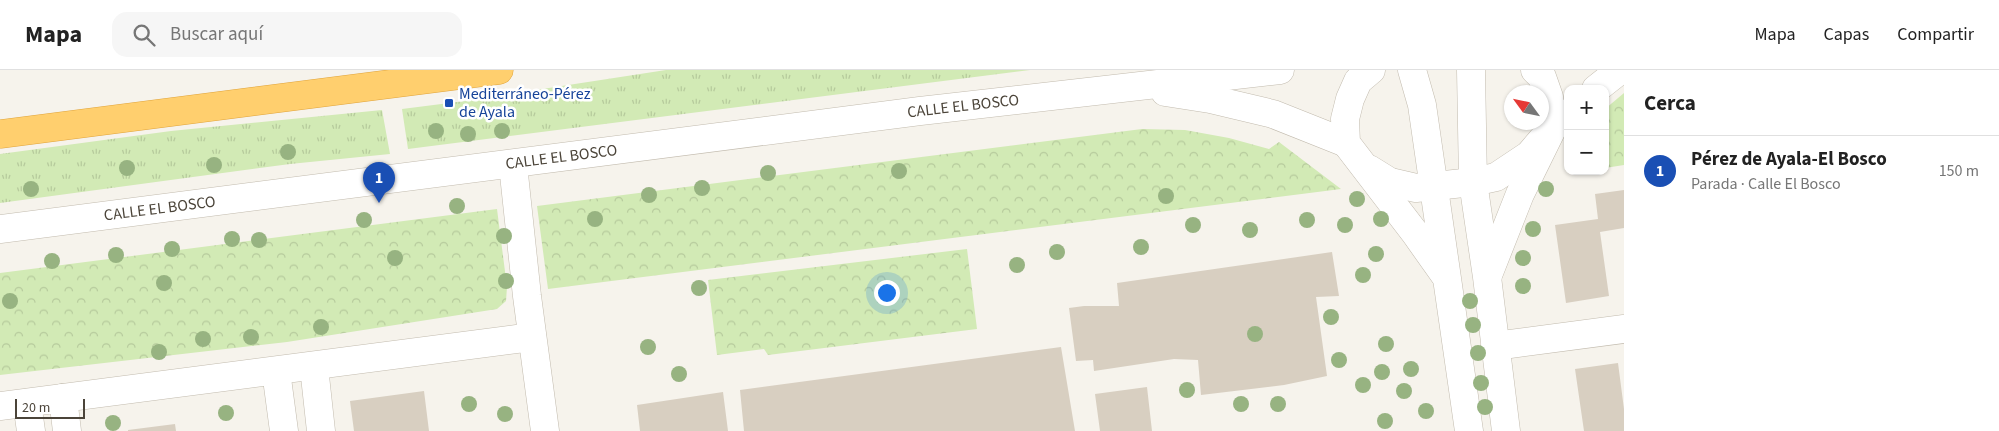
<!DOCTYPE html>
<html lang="es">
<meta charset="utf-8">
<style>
:root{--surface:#fff;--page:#f6f6f6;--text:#222;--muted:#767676;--line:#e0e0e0;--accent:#fc3f1d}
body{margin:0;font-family:"Source Sans 3",sans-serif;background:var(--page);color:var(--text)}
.controls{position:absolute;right:15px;top:15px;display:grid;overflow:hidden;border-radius:10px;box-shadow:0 1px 4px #0004}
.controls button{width:45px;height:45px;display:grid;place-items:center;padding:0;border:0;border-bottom:1px solid var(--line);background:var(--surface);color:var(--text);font:25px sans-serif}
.compass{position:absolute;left:1504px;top:15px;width:45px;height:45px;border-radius:50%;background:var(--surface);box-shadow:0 1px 4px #0004;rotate:303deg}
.scale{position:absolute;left:15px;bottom:12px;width:70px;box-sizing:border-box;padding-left:5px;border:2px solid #4b4439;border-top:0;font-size:14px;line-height:18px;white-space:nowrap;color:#4b4439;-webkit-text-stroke:4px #fff;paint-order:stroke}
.you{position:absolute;left:886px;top:222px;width:18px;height:18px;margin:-12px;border:4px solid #fff;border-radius:50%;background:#1a73e8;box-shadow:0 0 0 8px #1a73e833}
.badge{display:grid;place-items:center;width:32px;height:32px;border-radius:50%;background:var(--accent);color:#fff;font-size:16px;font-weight:700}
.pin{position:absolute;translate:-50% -41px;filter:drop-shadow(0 1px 2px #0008)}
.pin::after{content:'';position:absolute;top:26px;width:18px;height:15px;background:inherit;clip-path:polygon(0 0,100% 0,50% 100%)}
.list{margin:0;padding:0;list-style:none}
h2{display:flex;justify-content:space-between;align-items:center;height:65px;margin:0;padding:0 20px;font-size:21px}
h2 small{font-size:16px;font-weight:400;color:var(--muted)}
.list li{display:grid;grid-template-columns:32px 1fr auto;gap:15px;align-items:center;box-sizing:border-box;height:70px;padding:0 20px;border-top:1px solid var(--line)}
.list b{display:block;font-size:19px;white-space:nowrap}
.list p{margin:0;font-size:16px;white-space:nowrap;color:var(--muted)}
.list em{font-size:16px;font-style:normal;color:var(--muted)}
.icon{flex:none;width:28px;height:28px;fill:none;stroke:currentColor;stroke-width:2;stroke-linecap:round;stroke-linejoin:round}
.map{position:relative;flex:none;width:1624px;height:361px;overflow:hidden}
header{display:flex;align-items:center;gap:30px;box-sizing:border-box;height:70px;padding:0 25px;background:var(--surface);border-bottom:1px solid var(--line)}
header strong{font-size:24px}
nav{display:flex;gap:28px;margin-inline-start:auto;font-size:18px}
.search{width:350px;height:45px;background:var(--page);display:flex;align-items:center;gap:12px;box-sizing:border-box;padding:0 18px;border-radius:15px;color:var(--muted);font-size:19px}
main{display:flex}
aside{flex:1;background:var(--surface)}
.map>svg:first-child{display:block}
.grass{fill:url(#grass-tufts)}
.park{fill:url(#park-crowns)}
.building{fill:#d8cfc1}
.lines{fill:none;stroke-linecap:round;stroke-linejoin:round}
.minor-casing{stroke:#c2bbae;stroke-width:29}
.highway-casing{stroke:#e0a43c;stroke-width:29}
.minor{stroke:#fff;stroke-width:28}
.highway{stroke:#ffcf6e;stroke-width:28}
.tree{fill:#97b381}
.transit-dot{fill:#1a4fb4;stroke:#fff;stroke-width:2}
.labels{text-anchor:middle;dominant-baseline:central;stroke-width:5;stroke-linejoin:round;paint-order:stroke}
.transit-label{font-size:16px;fill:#164399;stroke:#fff;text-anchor:start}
.street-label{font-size:16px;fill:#4b4439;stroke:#fff}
</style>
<header>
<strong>Mapa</strong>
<div class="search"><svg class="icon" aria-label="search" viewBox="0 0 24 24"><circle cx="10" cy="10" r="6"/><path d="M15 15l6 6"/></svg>Buscar aquí</div>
<nav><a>Mapa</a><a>Capas</a><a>Compartir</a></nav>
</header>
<main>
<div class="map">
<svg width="1624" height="361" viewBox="0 0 1624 361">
<defs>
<pattern id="grass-tufts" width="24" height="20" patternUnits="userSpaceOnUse" patternTransform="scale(1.25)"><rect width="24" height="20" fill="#d2eab5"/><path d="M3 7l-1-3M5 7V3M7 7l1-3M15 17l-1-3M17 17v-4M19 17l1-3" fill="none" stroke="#b6ca9c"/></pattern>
<pattern id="park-crowns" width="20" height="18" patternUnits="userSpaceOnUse" patternTransform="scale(1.25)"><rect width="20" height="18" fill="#d2eab5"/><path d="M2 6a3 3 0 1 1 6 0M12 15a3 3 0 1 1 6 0" fill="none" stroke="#b6ca9c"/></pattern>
</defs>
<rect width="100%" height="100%" fill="#f6f3ec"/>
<path class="grass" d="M666 0H1030L408 79 402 39 465 31Z
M382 40 390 84 290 94 0 133V84L171 61Z"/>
<path class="park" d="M1624 23V95L1605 98V39Z
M1142 59 1185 60 1229 68 1269 79 1279 72 1341 119 548 219 537 136Z
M497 139 507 217 506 231 497 239 287 272 0 305V203Z
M967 179 977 259 768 285 764 279 717 285 708 210Z"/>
<path class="building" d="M1624 120V158L1600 162 1609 226 1566 233 1555 155 1598 149 1595 124Z
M1332 182 1339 226 1316 227 1327 306 1284 315 1201 325 1198 290 1174 289 1094 301 1093 290 1076 291 1069 238 1084 236H1119L1117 213Z
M1061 277 1075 361H744L740 320Z
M1618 293 1624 339V361H1584L1575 299Z
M1147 317 1152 361H1100L1095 324Z
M424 321 429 361H354L350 331Z
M723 322 728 361H640L637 335Z
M175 354 176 361H128V360Z"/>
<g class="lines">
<defs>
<g id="minor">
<path d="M1371 0 1358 11 1350 29 1345 49 1346 73 1415 163 1444 204"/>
<path d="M1412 0 1422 35 1469 361"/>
<path d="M1471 0 1473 112 1487 207 1506 361"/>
<path d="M1596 19 1620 0"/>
<path d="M1165 22 1210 29 1273 44 1346 73"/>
<path d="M513 95 527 226 545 361"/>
<path d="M1369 99 1390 112 1416 118 1473 112 1496 107 1529 85 1553 57 1568 43"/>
<path id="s1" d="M0 159 920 41 1280 0"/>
<path d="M1488 205 1520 124 1553 57 1549 27 1542 7 1535 0"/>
<path d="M1495 276 1624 259"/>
<path d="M314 297 321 361"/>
<path d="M276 301 284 361"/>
<path d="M63 328 67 361"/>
<path d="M27 333 31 361"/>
<path d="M0 336 532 267"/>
</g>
<path id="highway" d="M0 64 499 0"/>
</defs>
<use href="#minor" class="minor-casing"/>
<use href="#highway" class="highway-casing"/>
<use href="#minor" class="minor"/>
<use href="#highway" class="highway"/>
</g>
<g class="tree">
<circle cx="436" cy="61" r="8"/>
<circle cx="502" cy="61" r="8"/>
<circle cx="468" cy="64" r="8"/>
<circle cx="288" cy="82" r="8"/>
<circle cx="214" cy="95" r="8"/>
<circle cx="127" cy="98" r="8"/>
<circle cx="899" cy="101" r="8"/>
<circle cx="768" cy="103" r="8"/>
<circle cx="702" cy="118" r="8"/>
<circle cx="31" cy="119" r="8"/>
<circle cx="1546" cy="119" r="8"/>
<circle cx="649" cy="125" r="8"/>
<circle cx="1166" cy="126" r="8"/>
<circle cx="1357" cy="129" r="8"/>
<circle cx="457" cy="136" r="8"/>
<circle cx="595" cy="149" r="8"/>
<circle cx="1381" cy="149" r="8"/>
<circle cx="364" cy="150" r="8"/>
<circle cx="1307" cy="150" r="8"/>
<circle cx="1193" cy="155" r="8"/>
<circle cx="1345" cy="155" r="8"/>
<circle cx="1533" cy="159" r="8"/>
<circle cx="1250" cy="160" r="8"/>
<circle cx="504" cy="166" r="8"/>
<circle cx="232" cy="169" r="8"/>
<circle cx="259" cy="170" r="8"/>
<circle cx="1141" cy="177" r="8"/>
<circle cx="172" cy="179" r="8"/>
<circle cx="1057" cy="182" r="8"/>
<circle cx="1376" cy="184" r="8"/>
<circle cx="116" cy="185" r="8"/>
<circle cx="395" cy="188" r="8"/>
<circle cx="1523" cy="188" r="8"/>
<circle cx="52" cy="191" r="8"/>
<circle cx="1017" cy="195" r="8"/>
<circle cx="1363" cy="205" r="8"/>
<circle cx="506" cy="211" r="8"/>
<circle cx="164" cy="213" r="8"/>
<circle cx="1523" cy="216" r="8"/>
<circle cx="699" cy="218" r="8"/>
<circle cx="10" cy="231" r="8"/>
<circle cx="1470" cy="231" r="8"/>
<circle cx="1331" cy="247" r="8"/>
<circle cx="1473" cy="255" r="8"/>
<circle cx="321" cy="257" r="8"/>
<circle cx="1255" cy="264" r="8"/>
<circle cx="251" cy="267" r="8"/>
<circle cx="203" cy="269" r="8"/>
<circle cx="1386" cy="274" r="8"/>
<circle cx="648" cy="277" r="8"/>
<circle cx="159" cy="282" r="8"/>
<circle cx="1478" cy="283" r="8"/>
<circle cx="1339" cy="290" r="8"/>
<circle cx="1411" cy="299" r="8"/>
<circle cx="1382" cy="302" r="8"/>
<circle cx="679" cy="304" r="8"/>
<circle cx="1481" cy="313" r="8"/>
<circle cx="1363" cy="315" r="8"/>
<circle cx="1187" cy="320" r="8"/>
<circle cx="1404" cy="321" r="8"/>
<circle cx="469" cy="334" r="8"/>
<circle cx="1241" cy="334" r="8"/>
<circle cx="1278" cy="334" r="8"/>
<circle cx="1485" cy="337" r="8"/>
<circle cx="1426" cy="341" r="8"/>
<circle cx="226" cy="343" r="8"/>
<circle cx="505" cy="344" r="8"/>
<circle cx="1385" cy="351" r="8"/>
<circle cx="113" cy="353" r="8"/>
</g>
<rect class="transit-dot" x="444" y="28" width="10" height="10" rx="2.5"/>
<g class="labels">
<g class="transit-label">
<text x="459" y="24">Mediterráneo-Pérez<tspan x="459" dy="18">de Ayala</tspan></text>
</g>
<g class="street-label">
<text stroke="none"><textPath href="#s1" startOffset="971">CALLE EL BOSCO</textPath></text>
<text stroke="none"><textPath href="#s1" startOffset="566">CALLE EL BOSCO</textPath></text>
<text stroke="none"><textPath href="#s1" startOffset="161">CALLE EL BOSCO</textPath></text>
</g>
</g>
</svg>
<div class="controls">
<button>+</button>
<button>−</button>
</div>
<svg class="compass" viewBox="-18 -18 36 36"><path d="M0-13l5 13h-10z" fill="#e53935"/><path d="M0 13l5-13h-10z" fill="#767676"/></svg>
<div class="scale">20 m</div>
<div class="you"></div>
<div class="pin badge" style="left:379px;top:133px;background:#1a4fb4">1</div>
</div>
<aside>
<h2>Cerca<small></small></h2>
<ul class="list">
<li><span class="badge" style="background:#1a4fb4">1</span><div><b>Pérez de Ayala-El Bosco</b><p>Parada · Calle El Bosco</p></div><em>150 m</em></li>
</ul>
</aside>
</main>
